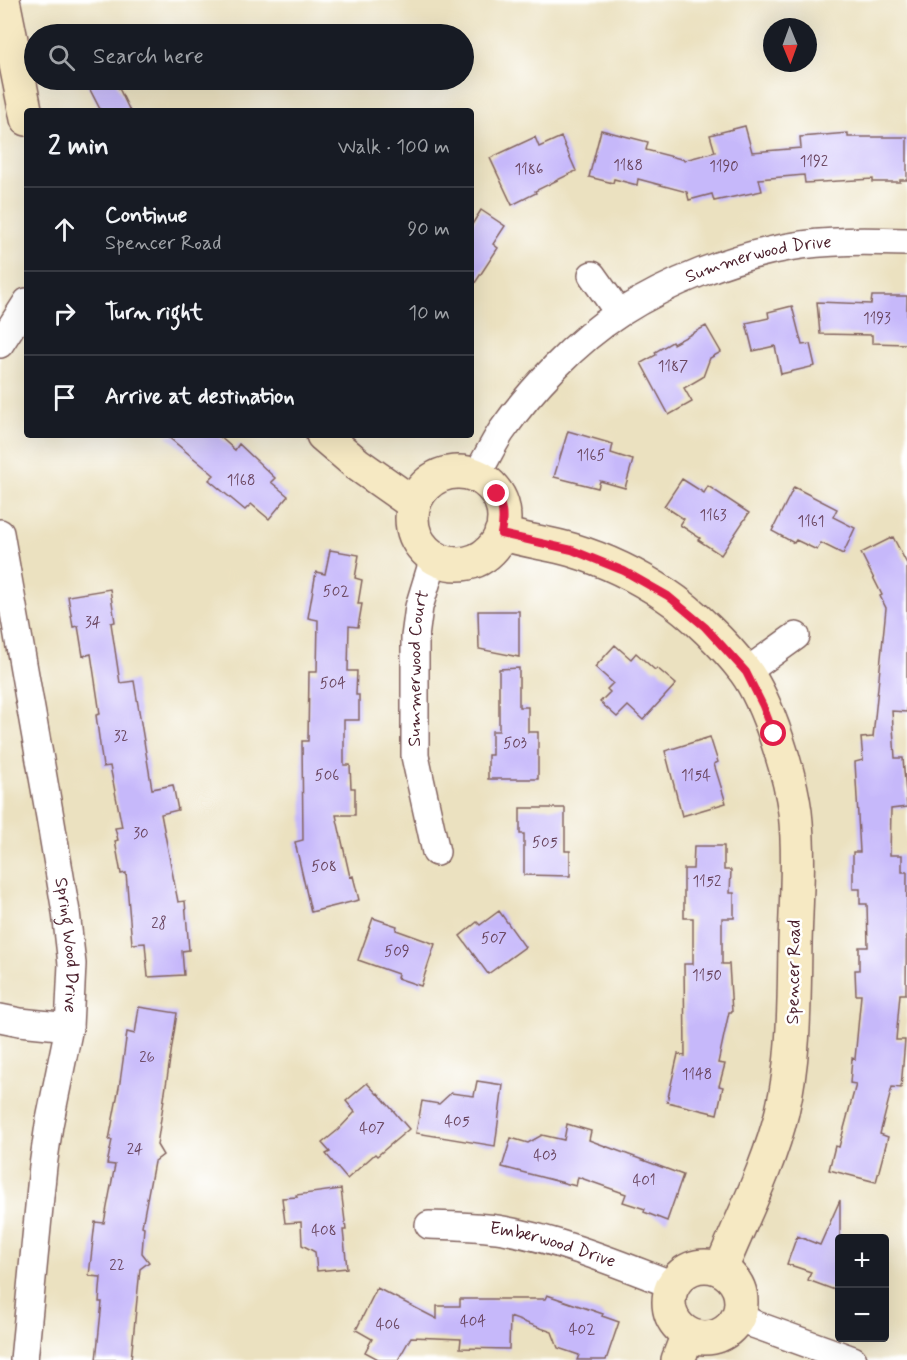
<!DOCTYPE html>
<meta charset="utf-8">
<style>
:root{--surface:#171b24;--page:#242831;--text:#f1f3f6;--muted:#9ea1a6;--line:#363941}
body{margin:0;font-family:Mynerve,sans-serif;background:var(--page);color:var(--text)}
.controls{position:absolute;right:18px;bottom:18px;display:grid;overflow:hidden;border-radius:6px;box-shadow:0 6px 24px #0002}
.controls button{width:54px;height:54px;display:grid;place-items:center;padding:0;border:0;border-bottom:2px solid var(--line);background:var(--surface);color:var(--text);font:30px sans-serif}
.compass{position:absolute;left:763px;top:18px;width:54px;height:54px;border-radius:50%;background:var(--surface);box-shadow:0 6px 24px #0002;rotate:179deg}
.stop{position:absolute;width:18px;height:18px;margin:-14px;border:4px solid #e11d48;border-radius:50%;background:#fff}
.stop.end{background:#e11d48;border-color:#fff;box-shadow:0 2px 6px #0008}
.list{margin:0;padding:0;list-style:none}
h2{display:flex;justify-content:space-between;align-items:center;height:78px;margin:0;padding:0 24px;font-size:26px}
h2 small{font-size:20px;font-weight:400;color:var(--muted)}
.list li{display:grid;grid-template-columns:39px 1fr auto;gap:18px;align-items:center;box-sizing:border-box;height:84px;padding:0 24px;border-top:2px solid var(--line)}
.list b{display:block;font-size:22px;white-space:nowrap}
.list p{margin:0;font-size:20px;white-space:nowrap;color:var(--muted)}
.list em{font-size:20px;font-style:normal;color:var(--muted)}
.icon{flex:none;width:33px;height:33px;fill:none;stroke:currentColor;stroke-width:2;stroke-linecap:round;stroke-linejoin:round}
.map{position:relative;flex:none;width:907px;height:1360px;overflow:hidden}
.search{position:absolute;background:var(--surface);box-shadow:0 6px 24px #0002;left:24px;top:24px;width:450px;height:66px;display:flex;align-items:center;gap:15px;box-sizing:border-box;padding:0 21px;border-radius:33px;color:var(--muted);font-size:22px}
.panel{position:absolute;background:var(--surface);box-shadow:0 6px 24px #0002;left:24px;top:108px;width:450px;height:330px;border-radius:6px}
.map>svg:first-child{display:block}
.building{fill:#c6b8fa}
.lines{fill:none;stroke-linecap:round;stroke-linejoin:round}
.street-casing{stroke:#82635f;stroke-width:30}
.secondary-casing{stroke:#82635f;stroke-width:36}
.street{stroke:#fff;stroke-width:27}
.secondary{stroke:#f6e9c3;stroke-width:33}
.route{stroke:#e11d48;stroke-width:8}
.labels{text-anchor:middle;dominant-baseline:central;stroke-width:5;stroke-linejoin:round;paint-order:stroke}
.number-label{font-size:15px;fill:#69455f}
.street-label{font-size:18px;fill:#4a1f2b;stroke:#fff}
</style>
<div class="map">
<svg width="907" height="1360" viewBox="0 0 907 1360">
<rect width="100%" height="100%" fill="#fff"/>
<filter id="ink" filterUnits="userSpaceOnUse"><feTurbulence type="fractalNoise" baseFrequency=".0167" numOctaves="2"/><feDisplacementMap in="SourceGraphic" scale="12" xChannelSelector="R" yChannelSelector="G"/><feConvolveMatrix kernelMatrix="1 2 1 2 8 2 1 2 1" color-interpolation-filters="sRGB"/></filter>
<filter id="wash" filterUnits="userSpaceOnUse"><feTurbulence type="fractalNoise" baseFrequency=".008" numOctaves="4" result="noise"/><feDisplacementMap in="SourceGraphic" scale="24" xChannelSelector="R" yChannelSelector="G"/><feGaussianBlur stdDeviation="1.35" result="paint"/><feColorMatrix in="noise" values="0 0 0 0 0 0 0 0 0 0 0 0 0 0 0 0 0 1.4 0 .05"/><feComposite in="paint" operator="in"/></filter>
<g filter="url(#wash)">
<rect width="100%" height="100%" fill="#ebe1c0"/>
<g id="blocks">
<path class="building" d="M85 80H115L130 111H101Z
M745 126 752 152 801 148 800 137 848 133V137H907V180H900V182H873V179L805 183 804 175 759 179 762 191 714 201 712 194 689 200 687 192 638 179 637 185 614 179 613 183 589 177 601 130 648 142 646 150 685 160 715 152 710 135Z
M535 137 539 147 561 137 576 171 535 191 536 193 512 205 490 158Z
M481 210 505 226 493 244 498 248 471 289V226Z
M872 296H907V344L872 343V335L820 334 817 302 871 304Z
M792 306 802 345 810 344 815 366 781 374 775 346 753 351 746 323 769 318 768 312Z
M706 326 721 352 710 358 703 377 684 388 692 402 669 415 641 363 656 355 655 352 672 342 673 344Z
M568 431 613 444 611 453 633 460 625 488 600 481 598 488 554 477Z
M166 435H218L235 450 239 444 275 478 271 482 288 496 269 519 251 504 245 510 209 480 214 475Z
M682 479 704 493 708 486 749 513 721 555 698 540 700 538 680 525 684 519 664 506Z
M794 487 837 509 833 517 855 528 843 554 821 543 817 550 796 540 794 543 772 531Z
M893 537 907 564V712L892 711 895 758H903L907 807 891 809 890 855H902V872H907L906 994H900L896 1040H905L901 1088 892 1087 880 1134 888 1137 876 1182 829 1170 835 1146 839 1147 856 1084 850 1083 852 1058 855 1059 861 995H856L855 970H859V947H868L867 904H860V889H853V852H860L855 762 863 760 861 738 873 737 886 608 880 596 882 595 861 553Z
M330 550 359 555 355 578 362 580 358 604H362L358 627 349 626 348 671H357L356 695H359V720H344V765H350L351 788H355V815H336L350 877 353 876 359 900 311 912 295 842 303 840 302 741H308L309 672H317L318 620 308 618 316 572 325 574Z
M110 589 115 622 111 623 120 683 134 681 152 789 173 785 178 810 161 814 178 902 185 901 189 950 182 951 184 975 148 977 145 943 132 944 126 873 121 874 115 841 118 840 115 828 122 827 110 766 103 767 96 715 100 714 91 654 83 656 78 626 73 627 68 596Z
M478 611H519V657L479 649Z
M615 645 631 659 636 653 655 670 657 668 676 684 643 720 628 706 617 717 600 702 610 692 607 689 613 683 595 667Z
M519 668V707H528V732H538V779H488V755H492V731H499V669Z
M710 737 718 762 714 764 726 803 682 816 665 751Z
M520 808H565V851H570V876L524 875V834H520Z
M694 846H724V870H731L730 893H734V918H722V964H729L732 1012H729L718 1063 725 1064 719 1086 723 1087 717 1114 667 1102 678 1054 685 1056 684 964H693V918H684V869H693Z
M499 911 525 947 488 974 460 936 477 922 480 925Z
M373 918 397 926 396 930 435 944 421 986 397 978 398 974 358 960Z
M139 1007 177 1013 157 1145 163 1155 154 1162 142 1226 144 1227 142 1253 149 1262 140 1269 131 1360H96L102 1302H99L101 1277 89 1276 95 1222 104 1223 115 1165 107 1164 112 1140H109L120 1082 127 1032 135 1034Z
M477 1081 503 1085 495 1146 416 1133 422 1101 439 1104 451 1093 474 1096Z
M367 1083 377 1094 378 1093 409 1129 377 1156 375 1154 347 1179 326 1154 330 1152 322 1143 338 1130 355 1112 346 1101Z
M567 1124 591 1131 589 1140 683 1175 667 1221 644 1212 645 1209 623 1202 626 1194 578 1177 576 1186 502 1167 511 1138 528 1143 542 1135 564 1140Z
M341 1189 346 1230H343L347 1268 317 1271 315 1252 302 1245 301 1222 285 1223 282 1198 297 1197 296 1195Z
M840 1200V1292L808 1280 811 1272 787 1264 797 1236 820 1245Z
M377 1288 437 1319V1306H460V1299H545L547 1295 603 1314 602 1316 619 1322 606 1360H577L579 1355 558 1348 552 1332 510 1317 509 1349 460 1348 461 1339 411 1337 398 1360H380L365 1352 372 1339 356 1330Z"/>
</g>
</g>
<g filter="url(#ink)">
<use href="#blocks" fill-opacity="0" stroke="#82635f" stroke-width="1.5"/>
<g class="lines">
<defs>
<g id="street">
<path d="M592 275 619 313"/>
<path d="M0 344 27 302"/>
<path id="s1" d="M476 476C485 461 492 446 501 432 531 389 576 341 620 313 669 282 731 257 789 247 828 240 868 241 907 242"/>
<path id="s2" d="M0 533 50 817 66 912 72 964 69 1027 49 1125 43 1166 24 1360"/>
<path d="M746 672 796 636"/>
<path id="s3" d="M436 852 415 756V637L419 607 430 571 436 558"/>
<path d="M0 1018 20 1022 69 1027"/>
<path id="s4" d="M429 1225C454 1226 478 1226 503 1230 561 1240 618 1264 673 1285"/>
<path d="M739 1316 756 1325 853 1360"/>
</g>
<path id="secondary" d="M3 0 27 119
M323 435 357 464 414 504
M412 518a46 46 0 1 1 92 0a46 46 0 1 1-92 0Z
M501 533C524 541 549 543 572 550 605 560 638 576 666 595 692 612 726 646 745 671 768 702 790 774 795 812 800 855 796 901 795 944 794 1000 795 1057 782 1112 769 1166 742 1218 721 1269
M669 1302a36 36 0 1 1 72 0a36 36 0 1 1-72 0Z
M678 1360 688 1334"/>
</defs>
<use href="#street" class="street-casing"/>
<use href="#secondary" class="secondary-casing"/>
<use href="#street" class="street"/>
<use href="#secondary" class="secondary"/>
</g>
</g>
<g class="lines" filter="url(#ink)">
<path class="route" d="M497 494C503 508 504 518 501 534L572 550 624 571 668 596 705 627 746 672 763 706 774 734"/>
</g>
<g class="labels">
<g class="number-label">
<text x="814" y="162">1192</text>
<text x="628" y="166">1188</text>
<text x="724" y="167">1190</text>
<text x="529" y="170">1186</text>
<text x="877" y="319">1193</text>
<text x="673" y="367">1187</text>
<text x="591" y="456">1165</text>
<text x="241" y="481">1168</text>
<text x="713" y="516">1163</text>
<text x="811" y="522">1161</text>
<text x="336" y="592">502</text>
<text x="93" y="623">34</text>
<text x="333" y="684">504</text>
<text x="121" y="737">32</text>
<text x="515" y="744">503</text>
<text x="327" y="776">506</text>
<text x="696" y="776">1154</text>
<text x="141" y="834">30</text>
<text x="545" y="843">505</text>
<text x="324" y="867">508</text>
<text x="707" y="882">1152</text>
<text x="159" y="924">28</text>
<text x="494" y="939">507</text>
<text x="397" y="952">509</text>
<text x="707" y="976">1150</text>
<text x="147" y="1058">26</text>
<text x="697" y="1075">1148</text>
<text x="457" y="1122">405</text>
<text x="372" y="1129">407</text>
<text x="135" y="1150">24</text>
<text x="545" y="1156">403</text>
<text x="644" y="1181">401</text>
<text x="324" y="1231">408</text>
<text x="117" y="1266">22</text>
<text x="473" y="1322">404</text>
<text x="388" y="1325">406</text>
<text x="582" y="1330">402</text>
</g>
<g class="street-label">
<text stroke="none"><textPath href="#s1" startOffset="370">Summerwood Drive</textPath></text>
<text stroke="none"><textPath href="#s3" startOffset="186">Summerwood Court</textPath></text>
<text stroke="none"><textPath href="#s2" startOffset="418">Spring Wood Drive</textPath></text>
<text transform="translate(794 972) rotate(-89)">Spencer Road</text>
<text stroke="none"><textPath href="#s4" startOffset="126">Emberwood Drive</textPath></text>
</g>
</g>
</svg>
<div class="controls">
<button>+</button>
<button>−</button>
</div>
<svg class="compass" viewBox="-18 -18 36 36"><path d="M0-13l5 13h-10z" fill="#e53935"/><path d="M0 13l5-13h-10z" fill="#9ea1a6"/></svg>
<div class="stop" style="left:774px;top:734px"></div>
<div class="stop end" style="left:497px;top:494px"></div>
<div class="search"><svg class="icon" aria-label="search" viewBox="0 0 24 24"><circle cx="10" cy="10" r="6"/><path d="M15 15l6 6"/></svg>Search here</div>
<section class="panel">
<h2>2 min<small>Walk · 100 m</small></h2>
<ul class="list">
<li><svg class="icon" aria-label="ahead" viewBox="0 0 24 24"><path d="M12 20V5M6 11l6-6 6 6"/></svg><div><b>Continue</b><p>Spencer Road</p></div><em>90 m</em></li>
<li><svg class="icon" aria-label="right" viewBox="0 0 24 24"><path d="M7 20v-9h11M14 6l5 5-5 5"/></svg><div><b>Turn right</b></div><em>10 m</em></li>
<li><svg class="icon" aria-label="arrive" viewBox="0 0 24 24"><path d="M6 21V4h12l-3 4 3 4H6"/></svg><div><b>Arrive at destination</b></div></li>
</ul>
</section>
</div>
